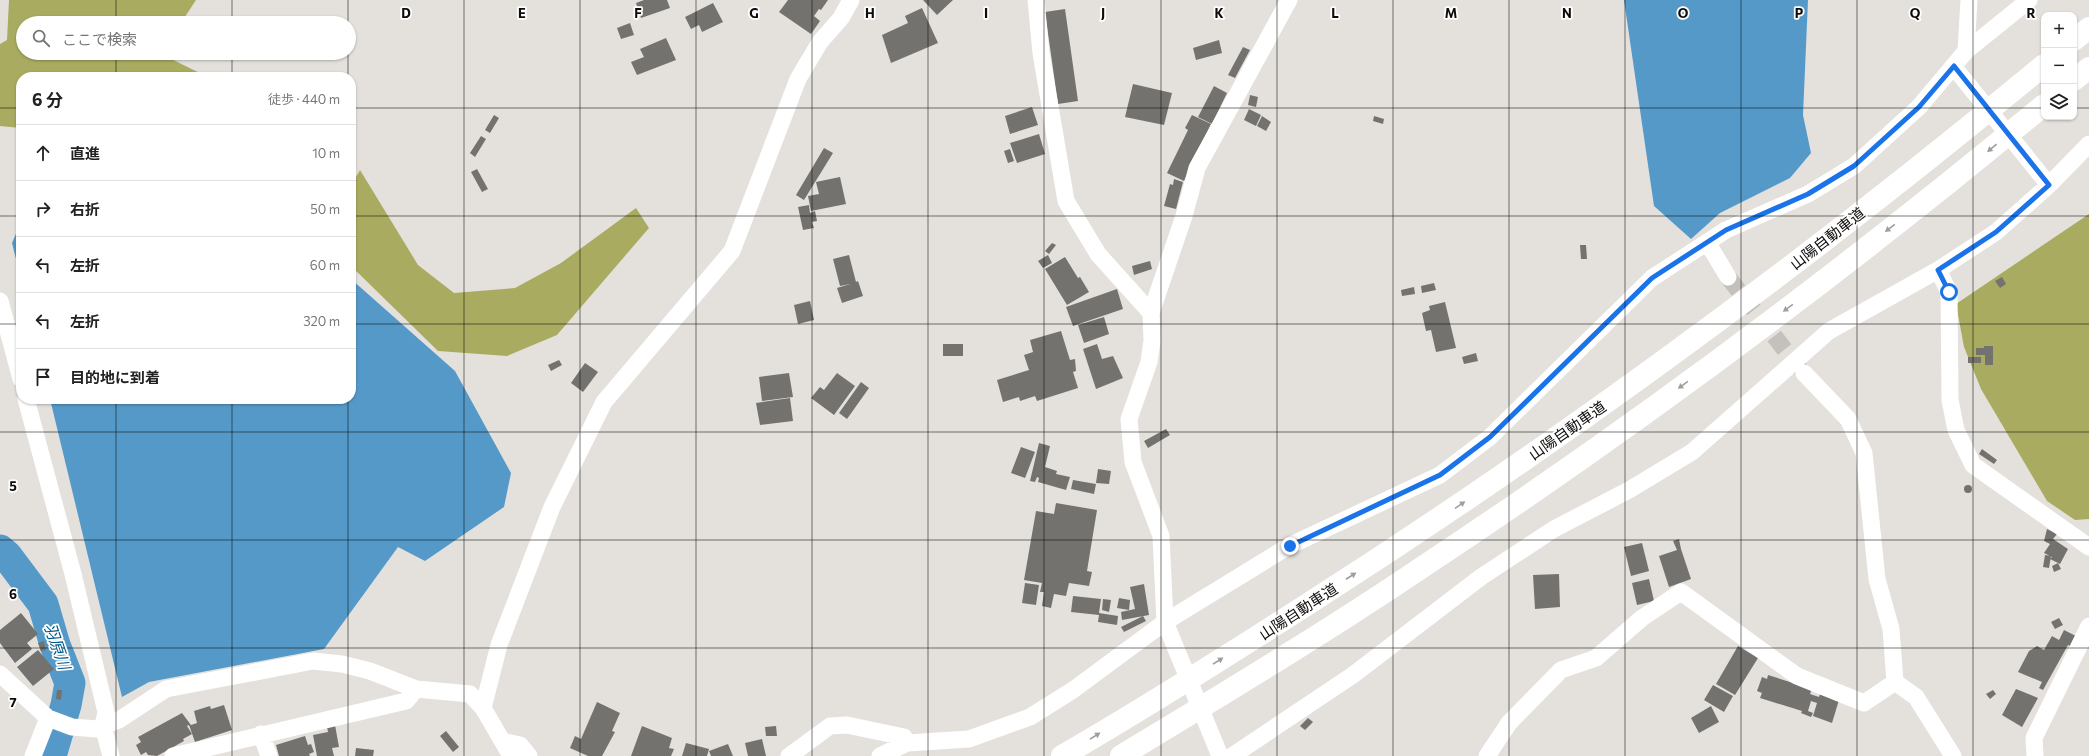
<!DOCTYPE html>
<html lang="ja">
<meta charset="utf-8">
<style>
:root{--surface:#fff;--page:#f6f6f6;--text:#222;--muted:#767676;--line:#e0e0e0}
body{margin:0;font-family:Commissioner,"Noto Sans JP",sans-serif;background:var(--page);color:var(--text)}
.controls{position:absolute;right:12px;top:12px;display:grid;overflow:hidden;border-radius:8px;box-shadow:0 1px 3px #0004}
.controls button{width:36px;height:36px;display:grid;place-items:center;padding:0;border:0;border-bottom:1px solid var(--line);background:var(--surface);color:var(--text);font:20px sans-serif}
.stop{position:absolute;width:12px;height:12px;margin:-9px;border:3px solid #1a73e8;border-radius:50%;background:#fff}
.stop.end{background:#1a73e8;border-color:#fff;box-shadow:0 1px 4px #0008}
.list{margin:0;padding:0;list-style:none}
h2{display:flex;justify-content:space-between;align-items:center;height:52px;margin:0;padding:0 16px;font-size:17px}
h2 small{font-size:13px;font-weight:400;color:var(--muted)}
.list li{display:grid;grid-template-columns:26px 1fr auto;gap:12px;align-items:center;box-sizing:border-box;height:56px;padding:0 16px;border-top:1px solid var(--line)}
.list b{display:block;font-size:15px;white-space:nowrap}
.list em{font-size:13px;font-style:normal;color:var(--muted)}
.icon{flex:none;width:22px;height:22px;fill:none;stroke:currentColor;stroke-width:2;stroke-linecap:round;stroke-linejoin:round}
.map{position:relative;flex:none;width:2089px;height:756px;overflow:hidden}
.search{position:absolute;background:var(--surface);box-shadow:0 1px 3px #0004;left:16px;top:16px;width:340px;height:44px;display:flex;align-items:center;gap:10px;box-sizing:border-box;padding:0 14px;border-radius:22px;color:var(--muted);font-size:15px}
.panel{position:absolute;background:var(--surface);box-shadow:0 1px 3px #0004;left:16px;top:72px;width:340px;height:332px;border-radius:16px}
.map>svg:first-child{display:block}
.forest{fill:#a9ac60}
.water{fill:#5599c8}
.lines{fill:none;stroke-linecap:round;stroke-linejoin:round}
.river{stroke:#5599c8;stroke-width:31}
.building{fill:#74726e}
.minor-tunnel{stroke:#c4c1bd;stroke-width:17;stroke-dasharray:17 8;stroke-linecap:butt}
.minor{stroke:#fff;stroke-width:17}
.highway{stroke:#fff;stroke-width:22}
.oneway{fill:#9e9e9d}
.route{stroke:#1a73e8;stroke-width:5}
.grid{fill:none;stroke:#0d0c0a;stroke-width:1;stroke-opacity:0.55}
.labels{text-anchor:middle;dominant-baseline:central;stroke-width:3.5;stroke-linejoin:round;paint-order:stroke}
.street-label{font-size:15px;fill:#0d0c0a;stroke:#fff}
.water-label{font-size:16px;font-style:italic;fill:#005987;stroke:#fff}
.grid-label{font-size:13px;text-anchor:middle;font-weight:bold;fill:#0d0c0a;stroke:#fff;stroke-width:3.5;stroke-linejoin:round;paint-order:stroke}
</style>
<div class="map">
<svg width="2089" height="756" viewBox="0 0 2089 756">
<rect width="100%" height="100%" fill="#e4e1dd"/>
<path class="forest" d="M9 0H196L181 23H23V53H162L161 54 208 77H21V128L0 126V44L7 40Z
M360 170 418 265 454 293 515 288 561 263 636 208 649 228 557 335 507 356 438 351 351 266V186Z
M2089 214V519L2075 520 2047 501 1981 389 1964 347 1956 304Z"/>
<path class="water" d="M1624 0H1808L1803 115 1811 153 1790 178 1720 213 1691 239 1654 206Z
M21 222V279L12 243Z
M351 279 455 371 511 473 504 507 425 561 398 547 324 649 149 682 122 697 50 399H351Z"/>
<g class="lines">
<path class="river" d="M0 550 7 556 43 604 55 645 70 683 66 705 51 756"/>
</g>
<path class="building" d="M644 0H667L670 8 641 18 636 3Z
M788 0H828L821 10 819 9 814 16 820 21 811 34 779 12Z
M923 0H953L937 15Z
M713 3 723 22 702 32 699 25 691 29 685 17Z
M922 8 938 43 891 63 882 35 908 23 905 16Z
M1065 9 1078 101 1058 104 1045 12Z
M630 23 634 35 621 39 617 28Z
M666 38 676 60 637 75 631 62 644 57 640 49Z
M1219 40 1222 53 1196 60 1193 48Z
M1243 47 1250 50 1235 78 1228 75Z
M1133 84 1172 93 1164 125 1125 117Z
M1214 86 1227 93 1212 124 1198 117Z
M1250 95 1258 97 1256 107 1248 105Z
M1032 107 1038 125 1010 134 1005 116Z
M1249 109 1261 115 1256 126 1244 120Z
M494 115 499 118 490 133 485 130Z
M1192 115 1211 124 1184 181 1167 173 1188 130 1185 128Z
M1262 116 1271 122 1266 131 1257 126Z
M1374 116 1384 119 1383 124 1373 121Z
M1039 134 1045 154 1017 163 1010 143Z
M481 136 486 139 475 157 470 153Z
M824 148 833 153 804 200 796 195Z
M1010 149 1014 161 1008 163 1004 151Z
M477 169 488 189 482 192 471 172Z
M840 177 846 204 811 211 808 196 819 194 816 182Z
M1174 179 1183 182 1176 209 1164 206 1170 184 1173 185Z
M809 205 810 213 815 211 817 221 812 222 814 228 803 230 798 207Z
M1052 243 1056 245 1049 254 1045 251Z
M1580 245H1586L1587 259H1581Z
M849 255 856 282 858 281 863 296 842 303 837 288 850 284 840 286 833 259Z
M1048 255 1052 263 1043 268 1038 261Z
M1065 257 1078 278 1080 277 1089 292 1067 305 1045 269Z
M1150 261 1152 269 1134 275 1132 266Z
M2002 277 2006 284 2000 288 1995 281Z
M1434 283 1436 290 1422 293 1421 286Z
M1414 287 1415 294 1402 296 1401 290Z
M1117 289 1123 309 1073 326 1066 307Z
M810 301 814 320 798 324 794 305Z
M1445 302 1456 348 1436 352 1431 330 1426 331 1422 313 1430 310 1429 306Z
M1104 317 1109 334 1084 343 1078 325Z
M1061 331 1070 360 1075 359 1076 371 1073 372 1078 388 1037 401 1035 396 1020 401 1019 397 1003 402 997 380 1029 370 1024 355 1033 352 1030 340Z
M943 344H963V356H943Z
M1097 344 1102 359 1113 356 1123 378 1096 389 1083 349Z
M1984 346H1993V365H1985V355H1976V348H1984Z
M1476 353 1478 361 1464 364 1462 357Z
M1968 357H1981V363H1968Z
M559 360 562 365 551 371 548 365Z
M585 363 598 372 583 392 571 383Z
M789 373 793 397 762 401 759 377Z
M837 373 855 386 834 415 811 398 820 387 824 390Z
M861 382 869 388 847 419 839 413Z
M790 398 793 421 760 425 756 403Z
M1166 429 1170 435 1148 448 1144 441Z
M1039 443 1050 446 1045 467 1057 471 1056 474 1070 477 1066 490 1038 482 1039 478 1037 477 1035 482 1030 481Z
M1021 447 1035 452 1025 478 1011 473Z
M1982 449 1997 460 1994 464 1979 454Z
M1098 469 1111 471 1109 484 1096 483Z
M1073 480 1096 484 1094 494 1071 489Z
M1964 489a4 4 0 1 1 8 0a4 4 0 1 1-8 0Z
M1056 503 1097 510 1087 571 1092 572 1089 586 1069 583 1066 596 1054 594 1051 608 1042 606 1044 592H1040L1042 583 1024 580 1036 511 1054 514Z
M2047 529 2057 534 2053 539 2068 549 2060 564 2050 559 2052 557 2044 553 2050 544 2044 541Z
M1679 539 1681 549 1691 579 1669 587 1659 556 1677 550 1673 541Z
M1642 543 1649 571 1631 576 1624 547Z
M2045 555 2051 556 2049 568 2043 567Z
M2058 563 2061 569 2054 572 2052 566Z
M1559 574 1560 607 1535 609 1533 575Z
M1649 579 1654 601 1637 605 1632 583Z
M1025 583 1039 585 1036 605 1022 603Z
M1144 584 1149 615 1122 620 1121 612 1135 609 1130 587Z
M1073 596 1101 599 1099 613 1118 616 1117 625 1098 622 1099 615 1071 612Z
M1119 598 1130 600 1129 610 1117 608Z
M1103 599 1111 600 1109 612 1102 610Z
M21 613 38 634 27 643 32 649 15 663 0 643V630Z
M1143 616 1146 621 1124 632 1121 627Z
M2059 618 2063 625 2055 629 2051 622Z
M2064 630 2076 636 2070 646 2068 645 2043 690 2039 688 2042 682 2018 672 2029 651 2037 646 2044 650 2052 636 2059 640Z
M44 641 46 650 41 651 38 643Z
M1738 646 1758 658 1735 695 1716 684Z
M38 650 54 669 33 686 17 667Z
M1768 675 1812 689 1810 694 1819 697 1820 694 1839 700 1832 723 1813 716 1817 703 1811 701 1808 711 1813 713 1811 717 1801 713 1802 711 1760 698 1762 693 1757 691 1762 677 1767 679Z
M1713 685 1733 696 1724 712 1704 700Z
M2016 689 2038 698 2022 727 2002 715Z
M57 690H62L61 700 56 699Z
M1993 690 1996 694 1990 699 1986 694Z
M597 702 620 713 612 731 615 732 602 756H588L570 748 575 736 581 739Z
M224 705 232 730 195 742 189 725 187 726 192 734 183 739 184 741 157 756 148 755 146 752 141 755 136 745 141 742 138 737 182 713 191 725 197 723 194 711 210 706 211 709Z
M1711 706 1719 722 1699 733 1691 718Z
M1308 718 1313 722 1305 730 1300 726Z
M335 725 339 747 332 748 334 756H317L313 735 328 732 327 727Z
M642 726 672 738 669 748 674 749 671 756H631Z
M776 726 777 736H766L765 727Z
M446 731 459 747 453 752 440 736Z
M305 736 308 745 311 744 314 752 309 754 310 756H279L276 745Z
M762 739 766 756H748L745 743Z
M686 743 709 749 707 756H682Z
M728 744 733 756H711L709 751Z
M356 748 374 750 373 756H355Z"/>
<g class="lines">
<path class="minor-tunnel" d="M1728 277 1803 373"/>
<path class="minor" d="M1036 0 1041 53 1066 201 1098 254 1151 313 1152 341 1149 362 1129 419 1133 462 1161 536 1165 622 1220 756
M1966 51 1969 0
M1953 66 2049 185
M1707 242 1728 277
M1938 270 1949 292 1950 400 1956 430 1973 465 2089 547
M0 301 21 379
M1151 313 1184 216 1197 168 1289 0
M1804 373 1848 419 1864 453 1877 579 1891 629 1895 682 1916 697 1953 756
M26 399 73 574 106 712 103 726 111 756
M0 674 48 718 72 727 97 729 119 720 166 689 313 661 342 664 370 671 416 689 470 694 483 708 511 756
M483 708 499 645 552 507 604 402 732 251 798 79 820 42 841 18 851 0
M261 734 269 756
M502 741 520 745 529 756
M33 756 48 718
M173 756 406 701 416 689
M789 756 830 726 847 725 904 737 907 743
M880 756 907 743 969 739 1030 717 1073 690 1165 622 1289 546 1440 475 1490 437 1652 278 1726 230 1808 194 1854 166 1919 107 1966 51 2029 0
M1232 756 1353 675 1481 577 1554 529 1629 490 1692 452 1829 331 1938 270 1996 232 2049 185 2089 144
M1487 756 1509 723 1561 670 1596 658 1642 618 1681 592 1797 676 1864 703 1895 682
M2035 756 2034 738 2089 626"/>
<path class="highway" d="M2074 40 2089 28
M2074 80 2089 68
M1062 756C1145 708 1227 656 1308 604 1564 440 1810 259 2044 65
M1121 756C1223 694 1325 633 1424 566 1639 424 1846 269 2044 105"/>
</g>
<defs><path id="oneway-solid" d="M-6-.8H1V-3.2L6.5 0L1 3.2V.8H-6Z"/></defs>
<g class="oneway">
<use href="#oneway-solid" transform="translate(1992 148) rotate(140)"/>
<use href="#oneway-solid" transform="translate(1890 228) rotate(142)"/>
<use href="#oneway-solid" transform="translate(1788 308) rotate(144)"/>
<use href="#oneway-solid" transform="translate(1683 385) rotate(144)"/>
<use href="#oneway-solid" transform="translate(1460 505) rotate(-34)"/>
<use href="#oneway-solid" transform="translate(1351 576) rotate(-33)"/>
<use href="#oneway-solid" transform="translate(1218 661) rotate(-32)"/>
<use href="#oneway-solid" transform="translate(1095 736) rotate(-32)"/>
</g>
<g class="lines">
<path class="route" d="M1290 546 1440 475 1490 437 1652 278 1726 230 1808 194 1854 166 1919 107 1954 66 2049 185 1996 232 1938 270 1949 292"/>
</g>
<path class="grid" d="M116 0V23M232 0V23M348 0V23M464 0V756M580 0V756M696 0V756M812 0V756M928 0V756M1044 0V756M1161 0V756M1277 0V756M1393 0V756M1509 0V756M1625 0V756M1741 0V756M1857 0V756M1973 0V756M116 53V77M232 53V77M348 53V77M0 108H21M351 108H2044M2074 108H2089M0 216H21M351 216H2089M0 324H21M351 324H2089M116 399V756M232 399V756M348 399V756M0 432H2089M0 540H2089M0 648H2089"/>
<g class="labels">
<g class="street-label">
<text transform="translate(1827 238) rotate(-38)">山陽自動車道</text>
<text transform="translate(1567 430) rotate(-35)">山陽自動車道</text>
<text transform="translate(1298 611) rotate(-33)">山陽自動車道</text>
</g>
<g class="water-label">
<text transform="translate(58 646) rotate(71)">羽原川</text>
</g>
</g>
<g class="grid-label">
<text x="406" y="18">D</text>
<text x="522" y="18">E</text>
<text x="638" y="18">F</text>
<text x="754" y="18">G</text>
<text x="870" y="18">H</text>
<text x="986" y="18">I</text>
<text x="1103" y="18">J</text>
<text x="1219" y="18">K</text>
<text x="1335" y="18">L</text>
<text x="1451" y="18">M</text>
<text x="1567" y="18">N</text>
<text x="1683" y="18">O</text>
<text x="1799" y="18">P</text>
<text x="1915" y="18">Q</text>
<text x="2031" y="18">R</text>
<text x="13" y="491">5</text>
<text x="13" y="599">6</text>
<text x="13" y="707">7</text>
</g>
</svg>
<div class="controls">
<button>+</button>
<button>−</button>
<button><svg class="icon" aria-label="layers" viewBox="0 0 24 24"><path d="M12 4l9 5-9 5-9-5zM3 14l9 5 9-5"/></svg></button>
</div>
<div class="stop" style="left:1949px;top:292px"></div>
<div class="stop end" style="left:1290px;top:546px"></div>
<div class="search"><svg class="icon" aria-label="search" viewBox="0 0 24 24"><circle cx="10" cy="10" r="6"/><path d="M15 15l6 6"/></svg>ここで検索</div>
<section class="panel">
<h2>6 分<small>徒歩 · 440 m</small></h2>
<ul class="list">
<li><svg class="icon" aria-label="ahead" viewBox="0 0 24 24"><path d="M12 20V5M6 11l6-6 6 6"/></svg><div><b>直進</b></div><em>10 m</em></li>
<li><svg class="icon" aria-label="right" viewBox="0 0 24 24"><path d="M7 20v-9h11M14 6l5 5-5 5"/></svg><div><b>右折</b></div><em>50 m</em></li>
<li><svg class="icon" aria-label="left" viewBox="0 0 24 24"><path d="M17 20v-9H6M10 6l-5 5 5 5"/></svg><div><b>左折</b></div><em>60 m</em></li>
<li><svg class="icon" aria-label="left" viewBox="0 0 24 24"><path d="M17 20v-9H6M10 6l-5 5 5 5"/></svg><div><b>左折</b></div><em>320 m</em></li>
<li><svg class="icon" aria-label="arrive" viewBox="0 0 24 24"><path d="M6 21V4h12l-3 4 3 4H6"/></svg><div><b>目的地に到着</b></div></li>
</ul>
</section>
</div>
